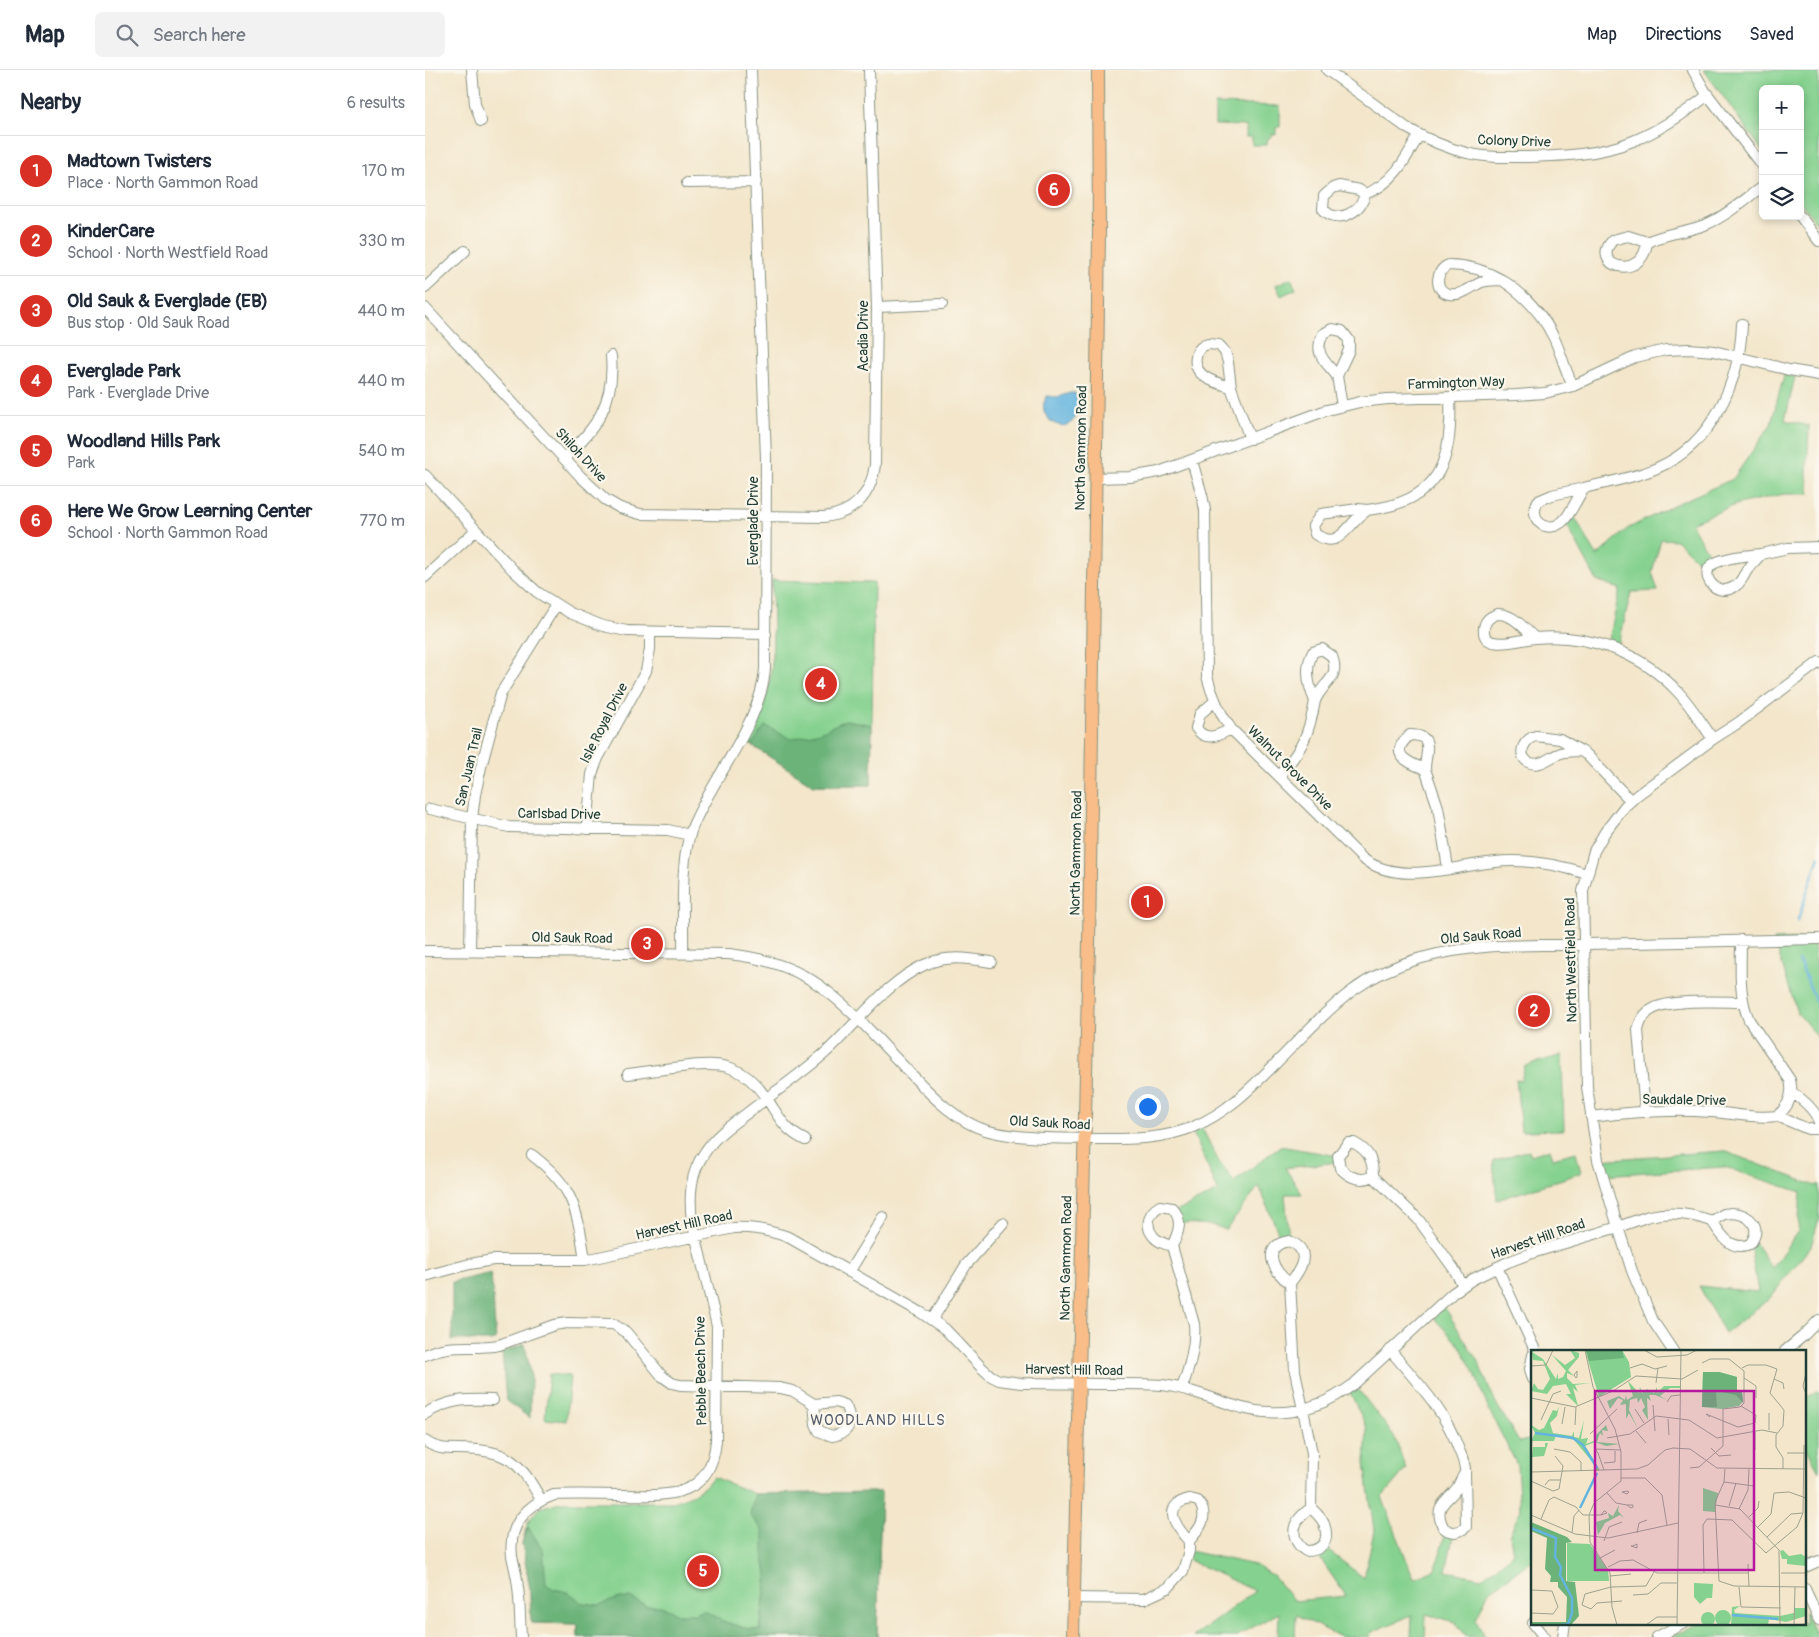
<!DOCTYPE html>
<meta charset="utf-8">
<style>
:root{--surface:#fff;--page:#f2f2f3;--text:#1f2937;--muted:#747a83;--line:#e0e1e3;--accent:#d93025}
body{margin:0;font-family:Pangolin,sans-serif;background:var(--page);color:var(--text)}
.controls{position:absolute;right:15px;top:15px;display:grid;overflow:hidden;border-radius:8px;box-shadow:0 2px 8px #0003}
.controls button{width:45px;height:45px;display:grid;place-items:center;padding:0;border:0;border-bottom:1px solid var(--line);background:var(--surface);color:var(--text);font:25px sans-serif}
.you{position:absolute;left:722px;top:1036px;width:18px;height:18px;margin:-12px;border:4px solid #fff;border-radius:50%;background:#1a73e8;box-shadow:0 0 0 8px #1a73e833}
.badge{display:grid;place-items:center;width:32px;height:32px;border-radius:50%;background:var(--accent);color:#fff;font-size:16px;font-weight:700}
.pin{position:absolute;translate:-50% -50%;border:2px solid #fff;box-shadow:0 1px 5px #0006}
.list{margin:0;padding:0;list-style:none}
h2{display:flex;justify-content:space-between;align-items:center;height:65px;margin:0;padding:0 20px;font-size:21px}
h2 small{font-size:16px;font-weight:400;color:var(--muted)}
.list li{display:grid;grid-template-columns:32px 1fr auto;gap:15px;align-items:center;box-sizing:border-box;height:70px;padding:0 20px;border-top:1px solid var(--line)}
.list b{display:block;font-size:19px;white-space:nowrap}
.list p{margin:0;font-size:16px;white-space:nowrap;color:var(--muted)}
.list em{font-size:16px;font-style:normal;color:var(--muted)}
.icon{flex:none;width:28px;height:28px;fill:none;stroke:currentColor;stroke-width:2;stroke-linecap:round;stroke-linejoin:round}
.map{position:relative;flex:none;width:1394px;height:1567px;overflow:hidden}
header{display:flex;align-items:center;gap:30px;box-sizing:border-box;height:70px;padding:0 25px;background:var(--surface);border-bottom:1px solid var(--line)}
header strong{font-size:24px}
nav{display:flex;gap:28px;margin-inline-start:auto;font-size:18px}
.search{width:350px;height:45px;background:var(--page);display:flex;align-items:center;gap:12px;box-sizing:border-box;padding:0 18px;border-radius:8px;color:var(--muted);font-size:19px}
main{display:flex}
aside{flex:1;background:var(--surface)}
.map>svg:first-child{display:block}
.green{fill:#85d18f;stroke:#528762}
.forest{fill:#6cb37a;stroke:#467857}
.water{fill:#63b4de;stroke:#417889}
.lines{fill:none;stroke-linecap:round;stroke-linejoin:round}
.stream{stroke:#63b4de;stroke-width:2.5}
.minor-casing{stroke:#899280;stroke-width:12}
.major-casing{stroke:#899280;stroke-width:14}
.minor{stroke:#fff;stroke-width:10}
.major{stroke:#f8bd88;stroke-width:12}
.labels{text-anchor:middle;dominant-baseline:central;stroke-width:4.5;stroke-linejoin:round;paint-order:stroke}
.street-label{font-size:14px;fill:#1f3d34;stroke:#fbf7ec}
.neighbourhood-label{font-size:15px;letter-spacing:1px;fill:#575e6b;stroke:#fbf7ec}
.inset-river{fill:none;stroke:#63b4de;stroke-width:2.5}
.inset-road{fill:none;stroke:#9ea28f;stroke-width:1}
.view{fill:#b5179e;fill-opacity:0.15;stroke:#b5179e;stroke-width:2.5}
.inset-edge{fill:none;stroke:#1f3d34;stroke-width:2.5}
</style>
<header>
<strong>Map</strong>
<div class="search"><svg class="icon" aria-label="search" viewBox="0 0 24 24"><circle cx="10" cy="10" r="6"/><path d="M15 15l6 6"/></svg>Search here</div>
<nav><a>Map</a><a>Directions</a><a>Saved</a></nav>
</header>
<main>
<aside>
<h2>Nearby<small>6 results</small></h2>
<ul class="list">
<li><span class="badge">1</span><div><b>Madtown Twisters</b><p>Place · North Gammon Road</p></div><em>170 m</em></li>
<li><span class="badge">2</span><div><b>KinderCare</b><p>School · North Westfield Road</p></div><em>330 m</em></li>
<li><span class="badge">3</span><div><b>Old Sauk &amp; Everglade (EB)</b><p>Bus stop · Old Sauk Road</p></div><em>440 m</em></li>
<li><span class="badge">4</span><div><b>Everglade Park</b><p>Park · Everglade Drive</p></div><em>440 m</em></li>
<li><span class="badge">5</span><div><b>Woodland Hills Park</b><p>Park</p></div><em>540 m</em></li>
<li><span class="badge">6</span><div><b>Here We Grow Learning Center</b><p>School · North Gammon Road</p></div><em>770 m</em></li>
</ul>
</aside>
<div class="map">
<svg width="1394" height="1567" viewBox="0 0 1394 1567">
<rect width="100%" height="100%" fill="#fbf7ec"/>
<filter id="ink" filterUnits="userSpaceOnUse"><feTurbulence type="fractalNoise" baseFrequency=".02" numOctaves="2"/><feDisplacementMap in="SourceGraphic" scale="10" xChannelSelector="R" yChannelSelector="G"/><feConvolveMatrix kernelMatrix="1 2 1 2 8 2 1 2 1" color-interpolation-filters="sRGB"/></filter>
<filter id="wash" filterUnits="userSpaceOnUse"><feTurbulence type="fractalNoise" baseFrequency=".0096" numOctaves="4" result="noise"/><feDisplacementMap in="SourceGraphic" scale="20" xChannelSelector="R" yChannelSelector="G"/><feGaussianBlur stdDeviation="1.12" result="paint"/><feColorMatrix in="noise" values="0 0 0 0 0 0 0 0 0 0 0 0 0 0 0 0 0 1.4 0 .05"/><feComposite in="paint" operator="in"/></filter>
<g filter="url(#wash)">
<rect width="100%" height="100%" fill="#f3e6cb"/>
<path class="green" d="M1279 0H1394V156L1375 132V19H1338V82Z
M790 34 855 36V57H851V65L847 64 846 67 843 68 842 75H827V67H821V56L790 55Z
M866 208 871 219 856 226 851 215Z
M1359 305 1370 307 1360 350 1384 356 1382 406 1385 424H1359L1313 434 1266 453 1287 490 1280 497 1251 470 1236 469 1227 502 1233 521 1206 522 1194 574 1184 570 1195 519 1172 511 1142 455 1149 446 1172 486 1202 459 1253 433 1308 409 1346 354Z
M347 510 449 513 446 715H389L320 671C327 659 335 647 339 633 352 598 347 548 347 510Z
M1388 869 1394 910V969L1372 942 1349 870Z
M1137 985 1139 1060 1096 1061 1091 1009 1096 1010 1100 996Z
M775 1054 794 1092 809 1112 855 1076 913 1086V1092L860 1098 877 1124H860L864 1171 857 1172 834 1116 801 1160 788 1155 754 1153 751 1142 793 1121 766 1058Z
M1125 1079 1128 1088 1151 1082 1156 1103 1072 1130 1068 1091 1104 1080 1106 1085Z
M1299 1081 1391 1116 1394 1114V1149L1386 1176 1345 1228 1300 1263 1274 1216 1333 1222 1325 1174 1328 1170 1347 1198 1373 1161 1376 1122 1299 1097 1177 1105 1173 1090Z
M1017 1233 1052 1290 1071 1333 1094 1372 1108 1369V1490L1064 1521 1051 1549 1059 1567H1042L1030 1552 1001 1544 1000 1567H986L987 1545 947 1562 944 1567H916L871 1545 870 1567H853L854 1543 815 1564 813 1567H768L830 1521 762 1489 764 1481 830 1495 848 1506 869 1531 921 1526 890 1481 899 1472 909 1485 939 1508 949 1461 940 1392 942 1358 923 1318 929 1314 969 1366 981 1399 957 1427 989 1509 1011 1499 1021 1460 1029 1462 1021 1501 1057 1508 1088 1484 1085 1464 1095 1441 1092 1395 1063 1338 1050 1304 1035 1276 1005 1244Z
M124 1304 145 1306 141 1351 120 1349Z
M1394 1321V1401L1380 1375V1328Z
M288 1407 330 1424 456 1422 452 1567H153V1554L106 1553 105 1519 97 1473 103 1452 114 1438 135 1432H248L267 1425 279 1417Z
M1380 1541 1392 1567H1245L1275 1553H1380Z"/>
<path class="forest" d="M421 650 447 655 446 715H389L326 675 340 656 366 669 395 662Z
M66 1203 71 1270C57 1273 41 1269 27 1270V1212Z
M100 1274 106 1307 105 1348 81 1331 77 1282Z
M456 1422 452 1567H153V1554L106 1553 105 1519 97 1473 103 1457 118 1480 121 1514 128 1519 143 1522 158 1533 174 1535 195 1528H205L221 1536H236L253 1544H269L278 1540 300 1552 320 1558 335 1560 342 1505 339 1488V1469L337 1459 325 1445 330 1424Z"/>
<path class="water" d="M645 323H650C653 330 653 335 652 342 645 371 607 348 622 326L632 327Z"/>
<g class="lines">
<path class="stream" d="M1373 850 1394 786
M1374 891 1394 939"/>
</g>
</g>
<g filter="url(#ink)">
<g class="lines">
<defs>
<path id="minor" d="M47 0 50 34 56 51
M902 0 982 58C1001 69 1021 78 1042 83 1062 88 1083 87 1103 87 1139 86 1174 85 1208 71 1236 60 1260 43 1283 25
M1268 0 1280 21 1338 97
M262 113 331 112
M914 116 934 120 940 124C936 143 912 155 898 139L899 126 908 118Z
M940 124C968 114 981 89 994 65
M1375 146 1394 171
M1203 166 1222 172C1218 213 1163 196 1188 170Z
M1222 172C1241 163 1263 162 1282 154 1303 145 1320 129 1338 116
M1024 195C1043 195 1061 201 1077 210 1070 210 1064 210 1057 212 1045 217 1038 226 1024 224 1008 221 1011 199 1024 195Z
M1077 210C1100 225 1117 243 1129 268 1136 283 1140 300 1148 316
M0 218 40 181
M452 237 517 234
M0 238 156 407 181 430 195 438 215 444 399 447C430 443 446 425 450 395L452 237 444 0
M907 259 917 261 924 270V280L912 306C900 291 888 284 898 264Z
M783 274 794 275 800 282 803 292 806 317C792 313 767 307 771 287 772 280 776 276 783 274Z
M912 306 917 336
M806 317 825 369
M139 388C172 358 190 332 186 286
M767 391 777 425 780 440 782 606C787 626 794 642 806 659L938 789C981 819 1038 791 1087 791 1113 791 1137 796 1162 804
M0 405 88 500 112 522 145 543 178 556 202 561 341 564
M670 408 705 407 734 402 902 340 935 332 963 329 1091 325 1120 323 1148 316 1210 287 1241 280 1264 279 1289 281 1364 300 1394 305
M1159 418C1184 412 1209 408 1232 398 1288 374 1315 311 1317 254
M1159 418C1152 428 1145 446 1137 452 1120 465 1103 449 1113 431L1127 425Z
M933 439 942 440C939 443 936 445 933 448 919 461 912 479 890 464L888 456 896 444Z
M942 440C1014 432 1028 393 1025 327
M1336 484C1332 489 1327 494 1323 499 1318 505 1317 513 1309 517 1289 529 1272 501 1290 493 1304 486 1322 486 1336 484Z
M1336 484 1363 478 1394 477
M0 507 51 460
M1072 544C1089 544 1097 557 1110 568 1096 569 1056 583 1059 558 1060 550 1065 547 1072 544Z
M1110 568C1164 563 1217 583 1254 623 1267 637 1277 654 1288 669
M897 579 907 586C916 610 897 612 890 631 883 615 879 598 888 582Z
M790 631 775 644 771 658C780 672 793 666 806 659
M985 665C1011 665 1000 683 1000 699 983 693 962 684 985 665Z
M1111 666 1135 669 1156 681C1149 681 1142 681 1136 683 1126 686 1115 698 1103 692 1091 684 1100 668 1111 666Z
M1156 681 1162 685 1206 731
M1000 699 1013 737 1023 798
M854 706C877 679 884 665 890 631
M5 739 84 757 243 760 265 765
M162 759 167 704 173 688 221 601 225 579V562
M1316 870C1316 897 1313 925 1324 950L1365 1010C1369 1025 1363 1037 1352 1046
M0 881 304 884C340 888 375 899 403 922 434 946 461 979 489 1007 509 1028 532 1051 560 1060 574 1064 589 1066 604 1067 623 1069 643 1068 662 1069 698 1069 734 1071 768 1057 802 1043 827 1017 852 992 876 968 900 941 927 921 969 890 1019 880 1070 876L1394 869
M45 881 47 749 50 725 56 697 76 623 131 535
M258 883C259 845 254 793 267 758 288 706 336 654 340 599L341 388 326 0
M203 1004C220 1002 238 999 256 997 296 992 317 993 342 1029 355 1048 359 1060 380 1070
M1366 1022C1377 1029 1390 1040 1394 1052
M1220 1042 1213 960C1215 951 1219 943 1228 939 1246 929 1295 932 1317 932
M1352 1046 1383 1059H1392L1394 1057
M1166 1047C1205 1042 1247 1039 1286 1042 1308 1043 1329 1049 1352 1046
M923 1073H929C944 1081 948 1090 948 1106 935 1113 924 1107 915 1098L913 1086Z
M107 1085C120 1095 134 1107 142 1122 153 1140 157 1170 160 1190
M948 1106 993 1149 1029 1199 1038 1216
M735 1136 747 1138C759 1150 753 1164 747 1176 740 1174 733 1172 729 1167 719 1156 724 1142 735 1136Z
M1307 1143C1325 1144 1338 1157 1325 1174 1306 1182 1296 1165 1287 1151L1299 1144Z
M864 1171C887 1180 877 1198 865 1213 847 1202 836 1175 864 1171Z
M747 1176 769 1254C771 1276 764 1298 757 1318
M1072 1197 1109 1278
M424 1202 458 1147
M0 1206 45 1194 68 1190H160L309 1158C329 1157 344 1160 363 1167L495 1242 520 1259 557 1298 566 1306 574 1310 596 1313C628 1313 660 1314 692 1314 707 1314 722 1314 737 1315 762 1318 784 1327 807 1335 852 1350 892 1342 929 1314L1028 1223 1048 1209 1083 1192 1107 1183 1193 1157 1224 1146C1247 1141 1265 1144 1287 1151
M865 1213 870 1301 887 1383 886 1438
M507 1250 541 1195 578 1153
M965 1280C992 1312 1020 1340 1034 1380 1037 1387 1041 1395 1040 1403
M1248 1281 1228 1251 1207 1201 1193 1157 1173 1090 1162 1017 1158 821 1169 781 1180 762 1200 736 1211 726 1288 669 1313 653 1394 592
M1360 1281 1377 1267 1394 1250
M0 1285C24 1272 48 1280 74 1275L129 1255 142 1253 188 1254 201 1262 237 1306 247 1313 255 1315 355 1318 368 1321 389 1334 411 1332 420 1335C428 1351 426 1363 407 1366L394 1361 391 1354 389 1334
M1108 1285 1105 1299 1108 1309
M0 1344C24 1329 40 1329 68 1330
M0 1371C11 1379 20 1379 33 1379 81 1380 93 1388 116 1430
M1040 1403 1041 1457C1033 1464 1024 1463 1018 1457 1008 1435 1021 1433 1032 1418 1035 1413 1037 1407 1040 1403Z
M765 1429 773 1431C785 1446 775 1459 764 1471 750 1456 736 1435 765 1429Z
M886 1438C890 1442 897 1448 899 1454 905 1470 898 1481 881 1481 870 1475 865 1460 874 1449 877 1445 882 1441 886 1438Z
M1380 1497 1394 1491
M1380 1519 1394 1550
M649 1528 719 1529 730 1524 743 1518 758 1501 764 1481V1471
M1108 1553 1119 1567
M96 1567C95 1550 95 1533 93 1517 92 1506 89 1496 87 1486 83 1455 101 1435 129 1425 153 1424 178 1425 202 1425 247 1426 286 1426 291 1371L292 1256 267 1151C264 1126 265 1103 280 1082 290 1066 306 1055 321 1044 347 1024 375 1005 400 983 431 955 460 913 499 895 521 885 542 888 566 892
M1138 1567 1140 1553
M1232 1567 1259 1553"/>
<path id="major" d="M648 1567 664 873 674 163 673 0"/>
</defs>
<use href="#minor" class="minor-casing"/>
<use href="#major" class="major-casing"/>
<use href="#minor" class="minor"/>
<use href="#major" class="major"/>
</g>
</g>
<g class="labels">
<g class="street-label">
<text transform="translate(1089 71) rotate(2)">Colony Drive</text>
<text transform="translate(438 266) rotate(-90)">Acadia Drive</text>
<text transform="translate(1031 313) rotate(-2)">Farmington Way</text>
<text transform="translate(656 378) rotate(-89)">North Gammon Road</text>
<text transform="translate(156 385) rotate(47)">Shiloh Drive</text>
<text transform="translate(328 451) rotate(-90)">Everglade Drive</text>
<text transform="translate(179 653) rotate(-63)">Isle Royal Drive</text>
<text transform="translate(44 697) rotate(-77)">San Juan Trail</text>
<text transform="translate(865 698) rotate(45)">Walnut Grove Drive</text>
<text transform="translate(134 744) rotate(1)">Carlsbad Drive</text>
<text transform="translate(651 783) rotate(-89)">North Gammon Road</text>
<text transform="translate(1056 866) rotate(-5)">Old Sauk Road</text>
<text transform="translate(147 868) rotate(1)">Old Sauk Road</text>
<text transform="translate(1146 890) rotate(-91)">North Westfield Road</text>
<text transform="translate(1259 1030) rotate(1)">Saukdale Drive</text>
<text transform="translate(625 1053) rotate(3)">Old Sauk Road</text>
<text transform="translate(259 1155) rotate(-12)">Harvest Hill Road</text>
<text transform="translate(1113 1169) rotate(-19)">Harvest Hill Road</text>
<text transform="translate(641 1188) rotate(-89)">North Gammon Road</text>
<text transform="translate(649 1300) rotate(1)">Harvest Hill Road</text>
<text transform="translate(276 1301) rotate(-91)">Pebble Beach Drive</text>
</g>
<g class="neighbourhood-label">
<text x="453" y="1350">WOODLAND HILLS</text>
</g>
</g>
<g transform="translate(1106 1280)">
<rect width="275" height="275" fill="#f3e6cb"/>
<path d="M0 0H6L1 2 12 9 25 29 27 23V29L32 27 35 21 21 5 34 15 44 8 39 0 48 3V7L37 20 43 26 36 23V28L42 34 60 33 44 35 47 42 42 38 47 56 35 44H40L35 34 22 36 16 44 0 41 3 33 7 39 12 40 19 29 12 11 2 10ZM54 0H91L98 12 100 27 68 47ZM172 22H188L206 27V42H211L212 51 208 56 191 59 171 57ZM97 31 108 43 109 37 111 43 116 39 123 43 126 37V43L133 36H149V38H139L129 46 136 50 124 45H118L120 51 116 48 117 70 111 60 114 57 110 48 107 53 106 48 99 50 98 60 107 79 98 63 95 69V54L89 55 92 50 87 48 79 59 76 51 88 46 94 50 95 45 96 50 102 46ZM28 56 26 66 19 73 22 83 41 86 43 81V87L48 88 53 70 50 89 57 88 55 94 63 91 65 85 75 75 77 81 71 80 72 86 69 83 66 92 89 94 75 96 64 92 54 96 69 120 64 121V115L43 90 25 85 23 91H0L4 83 0 75 8 80 13 78 22 60 26 61ZM14 93H17L13 106 1 107 2 97H14ZM172 138 187 143 184 162 172 161ZM88 155 87 161 93 168 89 165 74 173 67 185 65 172 78 168 77 163 82 166ZM36 193 59 194 77 220 78 231H36ZM252 200 258 206 270 204 275 207V216L256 214V209H251L249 201ZM163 233 182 234 181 248H176L169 254 163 247ZM209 256 203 260 204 263 249 266 263 263V258H275V266L255 272 238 269 237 275H200L201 257ZM184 268a8 8 0 1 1 16 0a8 8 0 1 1-16 0ZM170 269a7 7 0 1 1 14 0a7 7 0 1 1-14 0Z" fill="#85d18f"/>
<path d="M55 0H91L93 8 58 11ZM172 22H188L206 27V42H211L212 53 205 45 185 41 186 57H171ZM0 172 36 187 41 192 35 193V231L44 232 48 266 40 275H0V272H35L36 247 27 237V232H19L20 226 14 219 16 188 0 181Z" fill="#6cb37a"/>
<path class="inset-river" d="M4 83 42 88 52 95 66 118M49 158 66 123M0 178 25 188 24 207 30 217 29 225 41 248V263L37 274 31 275M201 265 247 269"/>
<path class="inset-road" d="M54 0 62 37 84 79 90 102V131L63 153 58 165 59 192 79 223 81 257 86 275M113 0 126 7 156 5 166 0M230 0H251M171 13 179 9H198M0 16 15 15 22 0M99 18 111 14 124 19 136 16M211 18 217 15H235L246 19 239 43 253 60 252 76 245 85V97L252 108V119M46 21V27L45 28 43 25ZM275 23 272 36 275 44M213 28 225 36V48M243 29 252 33 253 39M125 33 127 18M0 48 44 57 82 41 105 26 151 29 167 20M136 52 140 46 149 45M122 55 124 81M210 56 225 65M104 59 113 73M179 67 175 64 207 77 224 73 225 65M137 69 138 85M10 70 22 44 30 41M31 74 34 57M44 75 45 57M238 80V63M105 81 115 93M224 82V100M59 84 86 59M76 88 99 84 125 66 158 70 186 88 231 80 246 83M180 98 188 106 200 105M23 99 39 102 50 112V121M67 103 64 99 90 100M67 103 73 120M256 103H274M73 113 84 112V101M159 118 168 117 192 96V59L209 57 213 53V21L198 9M194 119 193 132 184 152 188 231 203 236 275 237M0 122 106 119 117 115 134 100 142 98 159 99 186 118 275 119M90 128H114L131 145 136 175M0 131 22 141 28 139 32 116 24 106M193 132 223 136M14 135 18 130H30M91 142 96 141 98 142 96 144ZM76 143 85 153 96 155M96 155H102V157L100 158ZM184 155 209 159 248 200 249 275M198 156 205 133M208 159 217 140 218 119M74 161 76 163 70 165 73 161ZM0 165 44 184 77 188 147 173M218 167 227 158 228 151M10 169 18 150 23 147 45 157 52 165H70M227 177 240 164 243 143 258 142 275 148M41 183 43 166 48 160M106 183 108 173 116 170M236 187 260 164 272 163M73 191 78 177 91 172M106 194V198L100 196H102ZM69 208 84 200M217 214 218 237M77 217 89 211 102 210 126 223H218M173 223 172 175 176 169 201 170 235 203 266 177 272 163 273 95M250 223H275M79 226 100 224M208 237 210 257 250 258M264 237 263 275 275 274M0 240 21 241 27 257 22 264 0 263M102 245 117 244 130 233H146M91 251 66 253 60 259 51 255 54 244 80 237 115 236 123 222M115 275 126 267H146M146 275 150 0"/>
<path class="view" d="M64 41H223V220H64Z"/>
<rect width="275" height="275" class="inset-edge"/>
</g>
</svg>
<div class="controls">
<button>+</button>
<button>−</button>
<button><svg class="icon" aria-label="layers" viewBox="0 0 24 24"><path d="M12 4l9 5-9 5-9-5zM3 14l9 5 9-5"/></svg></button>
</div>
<div class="you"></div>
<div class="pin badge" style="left:722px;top:832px">1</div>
<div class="pin badge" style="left:1109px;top:941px">2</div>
<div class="pin badge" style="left:222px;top:874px">3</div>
<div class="pin badge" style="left:396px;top:614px">4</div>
<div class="pin badge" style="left:278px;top:1501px">5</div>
<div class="pin badge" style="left:629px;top:120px">6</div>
</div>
</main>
